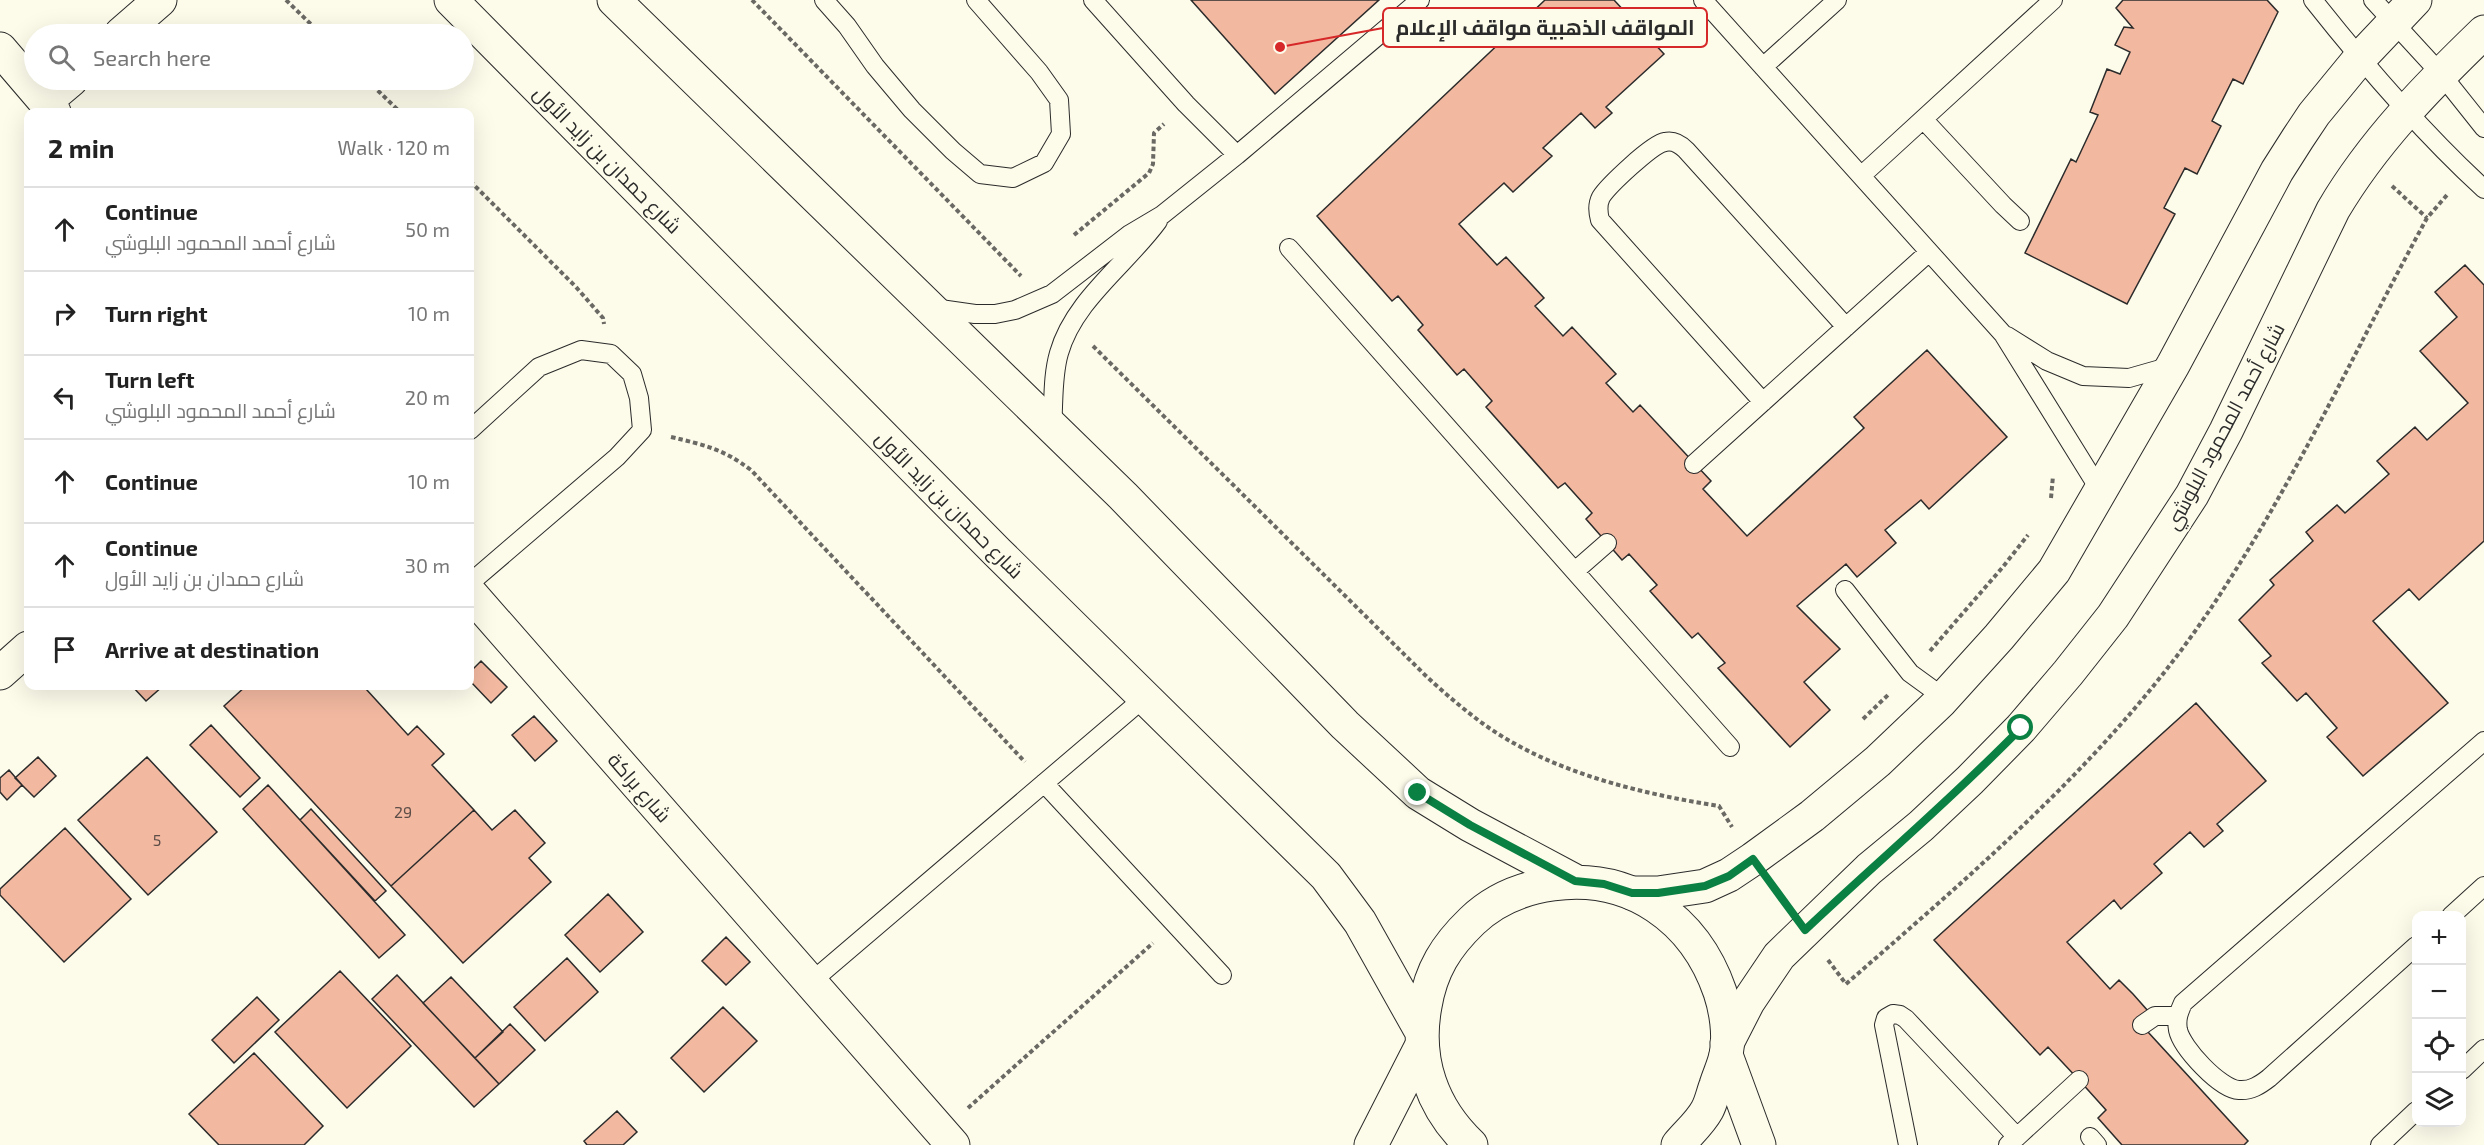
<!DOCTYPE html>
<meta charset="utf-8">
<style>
:root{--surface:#fff;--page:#f2f2f2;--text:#222;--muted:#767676;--line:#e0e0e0}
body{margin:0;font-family:"Exo 2",Cairo,sans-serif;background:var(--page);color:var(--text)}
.controls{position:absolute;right:18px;bottom:18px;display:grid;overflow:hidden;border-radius:12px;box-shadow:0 6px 24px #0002}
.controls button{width:54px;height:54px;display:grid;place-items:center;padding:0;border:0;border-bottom:2px solid var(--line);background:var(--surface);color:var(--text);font:30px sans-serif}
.stop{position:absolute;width:18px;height:18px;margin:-14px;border:4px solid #0b8043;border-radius:50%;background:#fff}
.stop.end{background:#0b8043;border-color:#fff;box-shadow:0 2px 6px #0008}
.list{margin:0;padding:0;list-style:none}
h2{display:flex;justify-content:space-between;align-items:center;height:78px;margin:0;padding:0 24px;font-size:26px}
h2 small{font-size:20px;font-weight:400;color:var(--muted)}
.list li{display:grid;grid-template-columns:39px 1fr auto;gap:18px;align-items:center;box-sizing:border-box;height:84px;padding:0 24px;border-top:2px solid var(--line)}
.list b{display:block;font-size:22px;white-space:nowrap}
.list p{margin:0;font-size:20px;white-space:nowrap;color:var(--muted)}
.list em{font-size:20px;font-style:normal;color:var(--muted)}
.icon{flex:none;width:33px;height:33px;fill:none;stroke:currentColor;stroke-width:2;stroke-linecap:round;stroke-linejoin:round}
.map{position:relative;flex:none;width:2484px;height:1145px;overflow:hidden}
.search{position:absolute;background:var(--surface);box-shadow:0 6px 24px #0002;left:24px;top:24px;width:450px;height:66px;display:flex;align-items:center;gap:15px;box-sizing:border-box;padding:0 21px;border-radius:33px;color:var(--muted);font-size:22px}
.panel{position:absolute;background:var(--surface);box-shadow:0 6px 24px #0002;left:24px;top:108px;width:450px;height:582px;border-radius:12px}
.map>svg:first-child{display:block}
.building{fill:#f2b8a0;stroke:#2b2b2b;stroke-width:1.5}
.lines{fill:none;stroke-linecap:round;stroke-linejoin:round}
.service-casing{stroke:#2b2b2b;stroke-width:20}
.minor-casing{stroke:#2b2b2b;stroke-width:35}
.tertiary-casing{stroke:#2b2b2b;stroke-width:35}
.secondary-casing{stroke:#2b2b2b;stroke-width:35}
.path{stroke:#6a6964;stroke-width:4;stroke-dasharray:4.5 3;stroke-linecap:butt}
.service{stroke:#fdfbea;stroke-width:18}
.minor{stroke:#fdfbea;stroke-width:33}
.tertiary{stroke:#fdfbea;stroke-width:33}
.secondary{stroke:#fdfbea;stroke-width:33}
.route{stroke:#0b8043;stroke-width:8}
.labels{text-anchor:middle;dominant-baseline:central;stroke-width:4.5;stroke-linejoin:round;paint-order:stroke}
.number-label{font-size:16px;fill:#5d4e48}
.street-label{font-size:20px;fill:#2b2b2b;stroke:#fdfbea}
.leader{fill:none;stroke:#d62828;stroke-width:2}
.callout-dot{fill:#d62828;stroke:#fdfbea;stroke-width:2}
.callout{fill:#fdfbea;stroke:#d62828;stroke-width:2}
.callout-label{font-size:21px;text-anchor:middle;font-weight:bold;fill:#2b2b2b}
</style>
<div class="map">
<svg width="2484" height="1145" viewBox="0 0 2484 1145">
<rect width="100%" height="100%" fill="#fdfbea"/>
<path class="building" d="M1191 0H1379L1275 94Z
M1545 0H1614L1664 54 1606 107 1612 113 1595 128 1581 113 1543 148 1552 156 1513 192 1504 183 1459 224 1497 265 1506 257 1544 298 1535 306 1563 336 1572 327 1616 374 1606 383 1633 412 1640 405 1711 481 1703 489 1747 536 1864 428 1854 417 1927 350 2007 437 1929 509 1921 500 1885 530 1896 543 1857 577 1846 564 1797 606 1840 649 1804 682 1830 710 1790 747 1718 668 1725 663 1698 633 1692 638 1650 591 1657 585 1629 554 1622 560 1586 519 1592 513 1565 483 1558 488 1486 407 1492 401 1464 369 1457 375 1418 330 1423 325 1398 296 1392 301 1317 216Z
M2123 0H2267L2278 12 2243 84 2233 79 2212 121 2221 126 2197 174 2185 168 2164 208 2175 214 2127 304 2025 253 2071 159 2076 162 2098 115 2090 112 2107 69 2120 74 2130 52 2115 45 2124 27 2133 28 2116 8Z
M2465 265 2484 285V541L2419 600 2409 589 2373 621 2448 703 2363 776 2327 737 2337 728 2306 693 2297 701 2262 663 2271 656 2239 620 2274 585 2270 580 2313 541 2306 532 2337 505 2345 513 2389 474 2377 461 2415 427 2427 440 2468 403 2420 351 2457 317 2435 292Z
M481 661 507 687 491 703 470 681V672Z
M132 686H163L146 701Z
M246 686H369L366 689 408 735 417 726 444 754 432 765 474 810 391 886 224 706Z
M2196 703 2266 781 2217 824 2223 831 2204 847 2190 832 2154 864 2162 873 2121 909 2114 900 2067 942 2110 989 2119 980 2133 994 2148 1011 2137 1020 2248 1141 2244 1145H2122L2098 1118 2106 1110 2079 1080 2048 1047 2040 1055 1934 940Z
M534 716 557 741 535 761 512 735Z
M211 725 260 778 240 797 190 745Z
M38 757 56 776 34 797 15 778Z
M147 757 217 832 148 895 78 820Z
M9 770 22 785 7 800 0 792V778Z
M268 785 405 935 379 958 243 809Z
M311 809 386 891 375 901 300 820Z
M474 810 492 830 515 810 545 843 529 858 551 882 463 963 391 886Z
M65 828 131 899 64 962 0 895V889Z
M608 894 643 932 600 972 565 935Z
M726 937 750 962 726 985 702 961Z
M567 958 598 992 545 1041 514 1007Z
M340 971 411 1046 347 1108 275 1032Z
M397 975 499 1084 474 1107 372 999Z
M451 977 503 1032 475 1058 423 1003Z
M257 997 279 1020 234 1063 212 1040Z
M723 1007 757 1041 704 1092 671 1058Z
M510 1024 535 1050 499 1084 475 1058Z
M254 1053 323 1126 304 1145H219L189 1114Z
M617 1111 637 1132 623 1145H587L584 1141Z"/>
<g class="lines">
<defs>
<path id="service" d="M824 0 847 26 875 66 912 110 953 151 980 174 1013 178 1044 163 1061 134 1059 100 1039 72 976 0
M1093 0 1186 104 1237 155
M1703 0 2003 334 2101 492
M2313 0C2366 67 2421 131 2484 189
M2373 0 2441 74 2484 128
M1763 67 1837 0
M1923 119 2003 205 2020 221
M1861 176 2053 0
M1289 248 1730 747
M933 308 975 314H995L1015 310 1052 294 1130 234 1162 215 1237 155 1420 0
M2007 336 2047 361 2083 376 2129 378 2171 366
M1763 402 1600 220C1598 212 1597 205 1601 197 1608 186 1652 144 1665 142 1673 140 1680 144 1686 150L1846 327
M1052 427C1054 403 1052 377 1059 353 1074 300 1126 265 1158 221
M470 430 539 367 581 350 611 354 632 374 639 398 642 430 617 457 470 583
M1694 464 1929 252
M1575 571 1607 543
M1845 590 1910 673 1943 697
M1044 783 1222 975
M2451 916 2484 886
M2416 946 2269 1078C2260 1085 2251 1091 2239 1090 2220 1089 2182 1048 2178 1030 2176 1019 2179 1012 2183 1003L2484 741
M811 982 1144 698
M2142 1025 2155 1016H2177
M2462 1070 2484 1049
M2017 1137 2079 1080
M2090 1137 2097 1145
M1908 1145 1884 1025 1886 1018 1893 1014 1900 1015 1906 1019 2017 1137 2008 1145
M2380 1145 2416 1111"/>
<path id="minor" d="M121 34 160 0
M0 49 54 112
M45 102 71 80
M470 593 953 1145
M0 673 28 648
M1632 893H1658L1705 886 1729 875 1753 859 1812 816 1878 761 1941 701 1999 637 2054 571 2173 365 2277 171 2298 138 2314 114 2360 58 2415 0
M1727 1043 1748 1002 1779 956 1869 869 1921 826 1970 780 2021 728 2068 673 2113 616 2192 495 2226 431 2333 210C2373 142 2428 86 2484 32
M1371 1145 1421 1047"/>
<path id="tertiary" d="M1726 1055 1759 1145"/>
<path id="secondary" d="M451 0 997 552 1326 876 1360 922 1420 1029
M614 0 1123 496 1345 725 1418 793 1470 825 1575 881
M1471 1145C1432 1108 1415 1060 1425 1006 1431 970 1446 946 1472 921 1495 899 1523 888 1553 884 1631 873 1695 919 1720 992 1726 1010 1730 1035 1726 1055 1724 1065 1719 1075 1716 1085 1713 1093 1711 1103 1707 1110 1700 1123 1687 1134 1678 1145"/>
</defs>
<use href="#service" class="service-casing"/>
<use href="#minor" class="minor-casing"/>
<use href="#tertiary" class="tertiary-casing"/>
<use href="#secondary" class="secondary-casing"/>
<path class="path" d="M286 0 321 34
M752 0 1021 276
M367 80 400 112
M470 181 576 287 603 318 604 324
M2392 186 2427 218
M1074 235 1149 173 1153 164 1154 133 1164 124
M1093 346 1425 675C1443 692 1462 708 1482 723 1550 772 1637 793 1719 806L1732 827
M671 437C705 445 723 449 751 470L1025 762
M2051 498 2053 476
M1930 651 2002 568 2028 535
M1863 719 1890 693
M1828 960 1846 984C1972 874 2101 765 2198 627 2288 498 2352 355 2427 218L2447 195
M968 1108 1153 943"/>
<use href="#service" class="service"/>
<use href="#minor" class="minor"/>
<use href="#tertiary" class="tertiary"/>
<use href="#secondary" class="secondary"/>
</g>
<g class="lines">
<path class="route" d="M1418 793 1470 825 1575 881 1604 884 1632 893H1658L1705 886 1729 876 1753 859 1805 930C1877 862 1952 799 2021 728"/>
</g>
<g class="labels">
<g class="number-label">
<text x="403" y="811">29</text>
<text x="157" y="839">5</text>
</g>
<g class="street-label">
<text transform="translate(608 159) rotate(45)">شارع حمدان بن زايد الأول</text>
<text transform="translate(2224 426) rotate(-62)">شارع أحمد المحمود البلوشي</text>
<text transform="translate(950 504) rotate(45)">شارع حمدان بن زايد الأول</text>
<text transform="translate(640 787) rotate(49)">شارع براكة</text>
</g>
</g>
<path class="leader" d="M1280 47L1383 28"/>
<circle class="callout-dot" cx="1280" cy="47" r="6"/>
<rect class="callout" x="1383" y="8" width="324" height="39" rx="6"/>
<g class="callout-label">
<text x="1545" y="35">المواقف الذهبية مواقف الإعلام</text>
</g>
</svg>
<div class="controls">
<button>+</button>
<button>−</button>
<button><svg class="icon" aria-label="locate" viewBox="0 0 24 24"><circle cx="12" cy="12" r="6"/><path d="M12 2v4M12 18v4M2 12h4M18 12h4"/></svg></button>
<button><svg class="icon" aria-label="layers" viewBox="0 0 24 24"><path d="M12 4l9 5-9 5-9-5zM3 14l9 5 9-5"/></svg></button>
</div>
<div class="stop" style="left:2021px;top:728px"></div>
<div class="stop end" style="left:1418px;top:793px"></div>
<div class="search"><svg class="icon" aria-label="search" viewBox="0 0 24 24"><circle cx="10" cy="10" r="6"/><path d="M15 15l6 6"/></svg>Search here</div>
<section class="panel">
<h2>2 min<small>Walk · 120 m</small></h2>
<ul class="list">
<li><svg class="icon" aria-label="ahead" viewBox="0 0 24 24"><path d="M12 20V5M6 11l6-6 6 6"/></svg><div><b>Continue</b><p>شارع أحمد المحمود البلوشي</p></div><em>50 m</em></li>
<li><svg class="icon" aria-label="right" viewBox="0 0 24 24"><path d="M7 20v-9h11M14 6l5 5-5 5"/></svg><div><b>Turn right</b></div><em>10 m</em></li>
<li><svg class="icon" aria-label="left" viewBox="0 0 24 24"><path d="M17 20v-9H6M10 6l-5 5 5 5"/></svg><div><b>Turn left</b><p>شارع أحمد المحمود البلوشي</p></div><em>20 m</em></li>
<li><svg class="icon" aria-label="ahead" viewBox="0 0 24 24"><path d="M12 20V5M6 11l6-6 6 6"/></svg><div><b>Continue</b></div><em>10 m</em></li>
<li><svg class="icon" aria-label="ahead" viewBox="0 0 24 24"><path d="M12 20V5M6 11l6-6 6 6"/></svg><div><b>Continue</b><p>شارع حمدان بن زايد الأول</p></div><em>30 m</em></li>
<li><svg class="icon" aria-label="arrive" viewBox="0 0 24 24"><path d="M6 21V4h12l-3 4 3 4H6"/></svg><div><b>Arrive at destination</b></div></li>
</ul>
</section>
</div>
